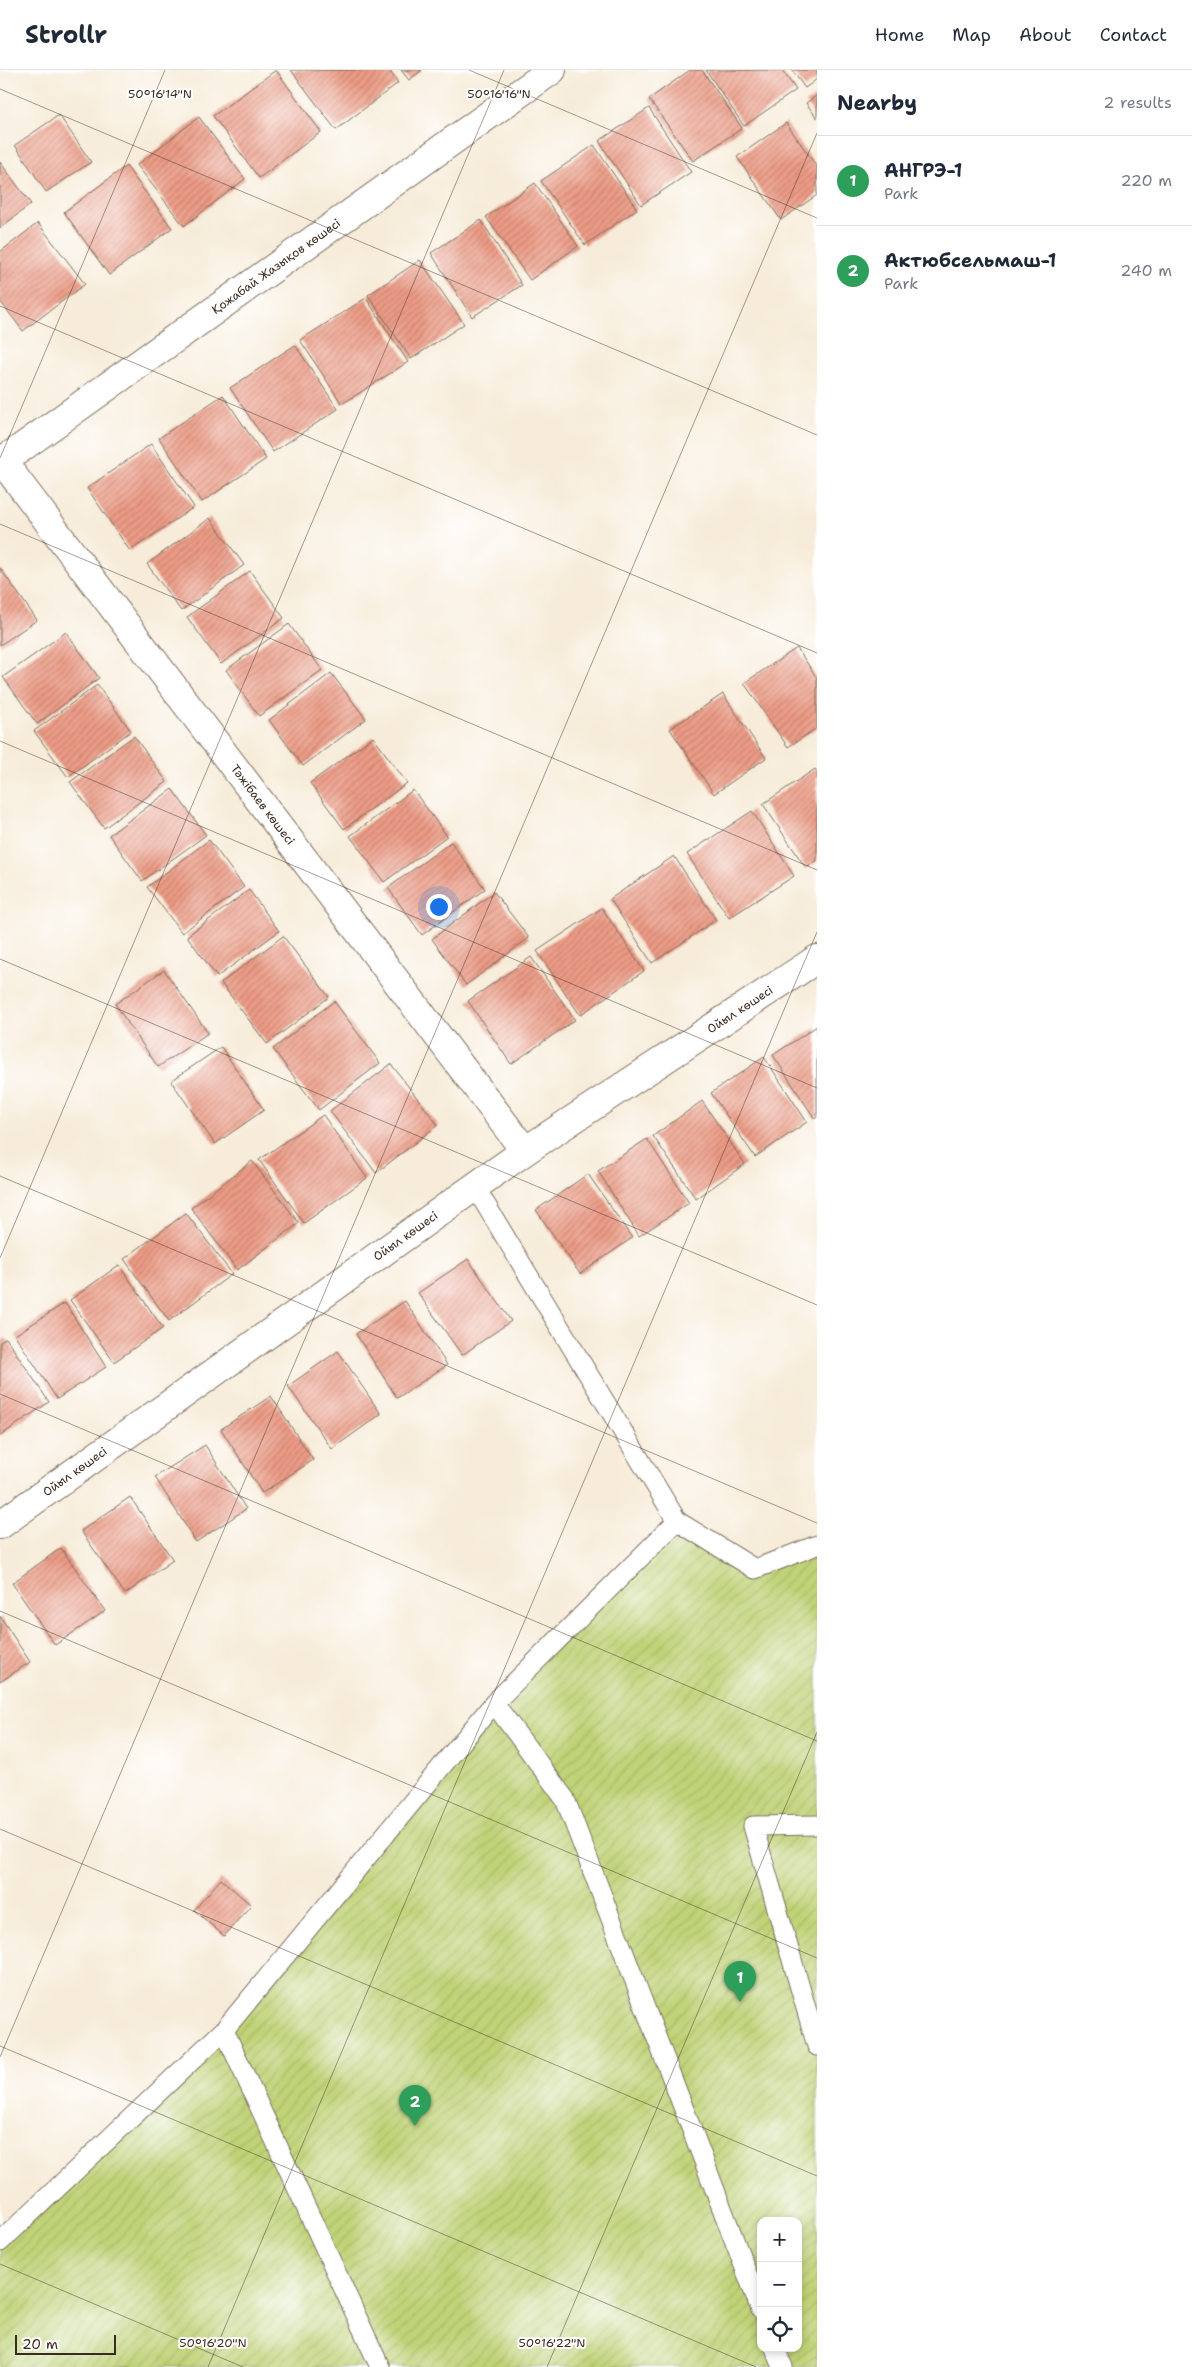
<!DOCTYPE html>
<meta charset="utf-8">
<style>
:root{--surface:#fff;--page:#f2f2f3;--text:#1f2937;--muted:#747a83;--line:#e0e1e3;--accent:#0b8043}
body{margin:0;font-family:"Shantell Sans",sans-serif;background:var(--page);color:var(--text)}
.controls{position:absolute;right:15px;bottom:15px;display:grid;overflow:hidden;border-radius:10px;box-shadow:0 2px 8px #0003}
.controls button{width:45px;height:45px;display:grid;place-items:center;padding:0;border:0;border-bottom:1px solid var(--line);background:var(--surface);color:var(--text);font:25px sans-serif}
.scale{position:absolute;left:15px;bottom:12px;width:101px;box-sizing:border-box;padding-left:5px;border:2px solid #3b2a1e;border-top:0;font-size:14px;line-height:18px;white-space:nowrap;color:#3b2a1e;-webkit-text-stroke:4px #fff;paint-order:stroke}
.you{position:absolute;left:438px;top:836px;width:18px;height:18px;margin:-12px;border:4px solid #fff;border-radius:50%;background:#1a73e8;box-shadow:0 0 0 8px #1a73e833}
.badge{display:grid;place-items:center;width:32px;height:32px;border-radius:50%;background:var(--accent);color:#fff;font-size:16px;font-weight:700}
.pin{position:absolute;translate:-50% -41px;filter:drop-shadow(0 1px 2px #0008)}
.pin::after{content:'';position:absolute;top:26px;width:18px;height:15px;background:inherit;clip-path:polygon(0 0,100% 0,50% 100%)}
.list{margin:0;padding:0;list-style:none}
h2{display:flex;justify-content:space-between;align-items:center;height:65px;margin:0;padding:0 20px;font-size:21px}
h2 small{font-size:16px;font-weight:400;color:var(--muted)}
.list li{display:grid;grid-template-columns:32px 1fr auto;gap:15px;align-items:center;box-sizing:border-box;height:90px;padding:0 20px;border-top:1px solid var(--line)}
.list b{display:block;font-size:19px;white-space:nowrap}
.list p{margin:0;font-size:16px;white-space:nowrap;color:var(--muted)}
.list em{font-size:16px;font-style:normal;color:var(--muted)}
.icon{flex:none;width:28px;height:28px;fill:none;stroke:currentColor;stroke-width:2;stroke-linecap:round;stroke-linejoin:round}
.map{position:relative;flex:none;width:817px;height:2297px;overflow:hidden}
header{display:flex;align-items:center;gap:30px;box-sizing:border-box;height:70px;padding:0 25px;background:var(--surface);border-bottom:1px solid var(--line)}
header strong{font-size:24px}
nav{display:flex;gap:28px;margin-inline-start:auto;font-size:18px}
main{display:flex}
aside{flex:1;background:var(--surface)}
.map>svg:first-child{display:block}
.garden{fill:url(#garden-furrows);stroke:#7d7e4a;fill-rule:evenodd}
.building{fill:url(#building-hatch)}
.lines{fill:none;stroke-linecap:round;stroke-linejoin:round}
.service-casing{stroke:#7d6e5f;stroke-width:21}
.minor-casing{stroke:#7d6e5f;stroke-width:30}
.service{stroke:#fff;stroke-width:19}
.minor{stroke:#fff;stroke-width:28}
.ticks{fill:none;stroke:#3b2a1e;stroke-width:1;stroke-opacity:0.45}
.labels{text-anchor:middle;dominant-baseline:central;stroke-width:4;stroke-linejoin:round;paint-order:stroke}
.street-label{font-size:12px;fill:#3b2a1e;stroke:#fff}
.ticks-label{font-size:12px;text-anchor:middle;fill:#3b2a1e;stroke:#fff;stroke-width:4;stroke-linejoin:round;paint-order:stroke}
</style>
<header>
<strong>Strollr</strong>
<nav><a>Home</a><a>Map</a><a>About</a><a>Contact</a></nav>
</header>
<main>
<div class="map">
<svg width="817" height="2297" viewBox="0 0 817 2297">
<defs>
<pattern id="garden-furrows" width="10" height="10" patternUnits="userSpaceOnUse" patternTransform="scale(1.25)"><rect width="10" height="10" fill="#bfd377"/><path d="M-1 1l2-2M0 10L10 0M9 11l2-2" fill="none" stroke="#a5b566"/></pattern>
<pattern id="building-hatch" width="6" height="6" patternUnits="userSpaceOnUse" patternTransform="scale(1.25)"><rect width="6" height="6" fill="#ed9c86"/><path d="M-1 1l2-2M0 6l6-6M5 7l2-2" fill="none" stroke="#c17f6d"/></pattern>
</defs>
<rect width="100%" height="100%" fill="#fff"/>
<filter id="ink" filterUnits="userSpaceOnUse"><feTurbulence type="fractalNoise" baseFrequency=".02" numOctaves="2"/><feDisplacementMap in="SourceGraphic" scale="10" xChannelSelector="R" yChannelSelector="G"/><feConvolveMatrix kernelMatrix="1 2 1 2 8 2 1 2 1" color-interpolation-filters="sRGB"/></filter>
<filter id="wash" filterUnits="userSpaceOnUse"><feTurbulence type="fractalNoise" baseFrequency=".0096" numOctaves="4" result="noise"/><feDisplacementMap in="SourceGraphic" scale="20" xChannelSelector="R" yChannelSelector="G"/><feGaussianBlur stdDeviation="1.12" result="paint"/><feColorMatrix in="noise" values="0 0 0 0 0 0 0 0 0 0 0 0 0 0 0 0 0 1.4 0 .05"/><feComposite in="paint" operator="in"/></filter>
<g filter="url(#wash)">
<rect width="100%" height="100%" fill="#f7ecd9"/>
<path class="garden" d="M677 1451 755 1499 817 1475V2297H0V2171L240 1940 494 1633ZM761 2151H798V2278H761Z"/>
<g id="blocks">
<path class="building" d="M276 0 321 62 259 108 213 46Z
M291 0H389L398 13 336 60Z
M401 0H422L409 10Z
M690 0H702L742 58 693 91 649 29Z
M706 0H782L796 20 744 56Z
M792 0H817V9L805 18Z
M817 25V48L806 33Z
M649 38 691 102 641 135 599 71Z
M59 45 91 92 46 122 15 75Z
M199 47 245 109 184 156 137 95Z
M786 53 817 97V125L781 150 737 87Z
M594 75 637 139 585 175 541 111Z
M0 92 31 134 0 158Z
M126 96 172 158 109 205 64 142Z
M535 113 578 176 530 210 486 147Z
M481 150 522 215 472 247 431 183Z
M38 153 85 214 23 261 0 231V182Z
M420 190 464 254 411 289 368 225Z
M366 228 408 292 342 334 300 270Z
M295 275 338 339 273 382 230 318Z
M223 325 266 389 202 432 159 368Z
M151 374 194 437 130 481 87 418Z
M210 448 244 495 181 541 147 494Z
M0 498 37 550 0 575Z
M250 501 284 548 221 594 187 547Z
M289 554 322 600 259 646 226 600Z
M66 562 99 608 37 654 3 607Z
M797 578 817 608V658L788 677 744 613Z
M331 603 366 649 303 696 269 650Z
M97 615 131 661 68 707 34 661Z
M723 624 766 688 714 724 670 659Z
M134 666 167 712 104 758 70 712Z
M373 667 407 713 344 759 310 713Z
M815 699 817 702V791L806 798 763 734Z
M172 719 206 765 142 811 109 765Z
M413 720 447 766 384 812 350 766Z
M752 741 794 806 729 848 687 784Z
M209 770 244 817 182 863 147 817Z
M451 772 485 819 422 865 388 818Z
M674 786 716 850 652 893 610 829Z
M249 820 279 861 217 907 187 866Z
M494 822 529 868 466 915 432 869Z
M602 838 644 901 580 945 537 881Z
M283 866 329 927 267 974 221 913Z
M531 887 575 950 511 994 468 931Z
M164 900 208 963 158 997 115 934Z
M334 931 380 993 319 1040 273 979Z
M817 956V1047L815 1049 773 985Z
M221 977 264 1040 215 1074 171 1011Z
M764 987 807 1052 755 1087 711 1023Z
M391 994 438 1055 376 1103 330 1041Z
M702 1031 745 1094 696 1129 653 1066Z
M323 1045 367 1108 304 1153 259 1090Z
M647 1069 689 1133 639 1166 598 1101Z
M252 1091 299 1153 237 1200 191 1138Z
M588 1104 632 1168 580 1204 536 1140Z
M186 1143 232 1204 169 1251 124 1189Z
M468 1189 511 1251 462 1285 418 1223Z
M119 1195 163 1258 114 1292 70 1230Z
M405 1231 447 1295 397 1328 356 1264Z
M65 1233 106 1297 57 1329 15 1265Z
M6 1268 49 1332 0 1366V1272Z
M338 1281 381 1344 332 1379 288 1316Z
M271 1326 313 1390 262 1423 221 1359Z
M205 1375 246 1439 196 1472 155 1407Z
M130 1427 173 1490 125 1524 81 1461Z
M61 1478 105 1541 55 1575 12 1513Z
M0 1546 30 1592 0 1612Z
M221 1809 251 1835 224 1866 194 1840Z"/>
</g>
</g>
<g filter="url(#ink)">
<use href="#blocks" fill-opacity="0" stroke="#7d6e5f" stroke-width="1"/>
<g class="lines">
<defs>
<path id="service" d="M475 1117 677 1451
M817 1755 753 1756 817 1976
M224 1960 380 2297
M0 2172 224 1960 494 1633
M761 2240 565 1729 494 1633 677 1451 755 1499 817 1475
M775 2278 783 2297"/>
<g id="minor">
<path id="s1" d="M0 388 525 1081"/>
<path id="s2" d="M0 393 552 0"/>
<path id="s3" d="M0 1455 525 1081 817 889"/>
</g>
</defs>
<use href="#service" class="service-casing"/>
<use href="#minor" class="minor-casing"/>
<use href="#service" class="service"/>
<use href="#minor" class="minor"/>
</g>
</g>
<path class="ticks" d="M469 0 817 148M0 19 817 365M0 236 817 583M0 388 165 0M0 454 817 800M0 671 817 1018M0 889 817 1235M0 1106 817 1453M0 1188 504 0M0 1324 817 1671M0 1541 817 1888M0 1759 817 2106M0 1976 756 2297M0 1987 817 63M0 2194 243 2297M208 2297 817 862M547 2297 817 1662"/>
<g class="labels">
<g class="street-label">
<text stroke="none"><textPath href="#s2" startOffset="339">Қожабай Жазықов көшесі</textPath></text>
<text stroke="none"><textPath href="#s1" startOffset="435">Тәжібаев көшесі</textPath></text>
<text stroke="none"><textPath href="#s3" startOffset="902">Ойыл көшесі</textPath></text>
<text stroke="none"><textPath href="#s3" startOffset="498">Ойыл көшесі</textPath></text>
<text stroke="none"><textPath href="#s3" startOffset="92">Ойыл көшесі</textPath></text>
</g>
</g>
<g class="ticks-label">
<text x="160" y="28">50°16'14"N</text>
<text x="499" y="28">50°16'16"N</text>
<text x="213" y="2277">50°16'20"N</text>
<text x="552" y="2277">50°16'22"N</text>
</g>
</svg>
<div class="controls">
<button>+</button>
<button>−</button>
<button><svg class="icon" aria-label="locate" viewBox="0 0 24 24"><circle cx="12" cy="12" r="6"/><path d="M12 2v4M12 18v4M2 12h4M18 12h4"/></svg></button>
</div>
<div class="scale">20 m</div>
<div class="you"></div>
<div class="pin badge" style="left:740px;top:1932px;background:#2e9e5b">1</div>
<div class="pin badge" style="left:415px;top:2056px;background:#2e9e5b">2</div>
</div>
<aside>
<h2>Nearby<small>2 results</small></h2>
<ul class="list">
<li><span class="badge" style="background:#2e9e5b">1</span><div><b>АНГРЭ-1</b><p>Park</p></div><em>220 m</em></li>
<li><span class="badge" style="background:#2e9e5b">2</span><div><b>Актюбсельмаш-1</b><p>Park</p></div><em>240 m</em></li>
</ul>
</aside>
</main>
